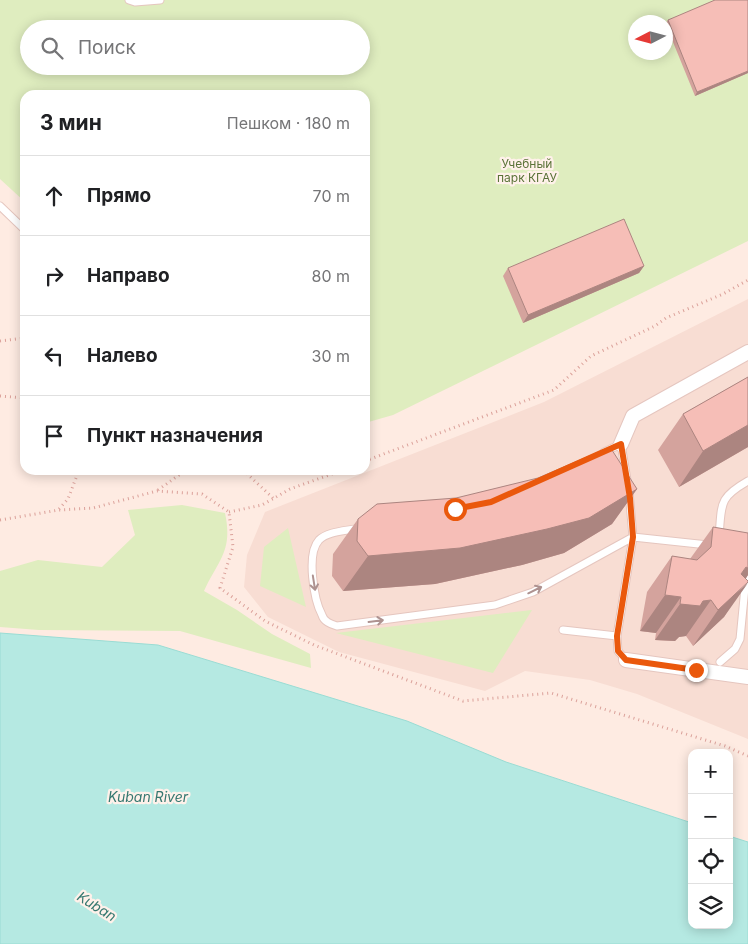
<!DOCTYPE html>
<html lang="ru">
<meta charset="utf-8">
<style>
:root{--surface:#fff;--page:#f6f6f6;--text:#202124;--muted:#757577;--line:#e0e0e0}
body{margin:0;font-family:Inter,sans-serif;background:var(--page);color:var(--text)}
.controls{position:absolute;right:15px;bottom:15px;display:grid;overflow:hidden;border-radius:10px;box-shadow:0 2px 12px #0003}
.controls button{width:45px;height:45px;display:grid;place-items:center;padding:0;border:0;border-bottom:1px solid var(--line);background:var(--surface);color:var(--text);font:25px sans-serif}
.compass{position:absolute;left:628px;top:15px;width:45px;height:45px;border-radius:50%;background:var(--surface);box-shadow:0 2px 12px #0003;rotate:264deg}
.stop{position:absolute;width:15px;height:15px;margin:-11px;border:4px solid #ea580c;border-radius:50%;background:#fff}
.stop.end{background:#ea580c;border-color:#fff;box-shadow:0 1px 5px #0008}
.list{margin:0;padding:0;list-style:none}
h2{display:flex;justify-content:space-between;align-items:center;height:65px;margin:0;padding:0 20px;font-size:21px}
h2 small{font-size:16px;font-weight:400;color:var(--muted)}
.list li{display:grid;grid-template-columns:32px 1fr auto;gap:15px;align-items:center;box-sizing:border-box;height:80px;padding:0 20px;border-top:1px solid var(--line)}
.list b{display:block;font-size:19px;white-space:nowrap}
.list em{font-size:16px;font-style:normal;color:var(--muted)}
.icon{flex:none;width:28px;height:28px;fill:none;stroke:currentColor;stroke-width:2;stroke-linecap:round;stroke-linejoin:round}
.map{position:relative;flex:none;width:748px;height:944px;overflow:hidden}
.search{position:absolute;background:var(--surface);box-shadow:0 2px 12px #0003;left:20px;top:20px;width:350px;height:55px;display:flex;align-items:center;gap:12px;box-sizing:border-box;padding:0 18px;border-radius:28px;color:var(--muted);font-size:19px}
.panel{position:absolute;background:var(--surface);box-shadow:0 2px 12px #0003;left:20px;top:90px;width:350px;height:385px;border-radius:15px}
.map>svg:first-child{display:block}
.residential{fill:#f8ddd3}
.green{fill:#dfedbf;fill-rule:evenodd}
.water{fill:#b5e9e2;stroke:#9adcd4}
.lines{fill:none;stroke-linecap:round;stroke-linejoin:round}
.service-casing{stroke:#e5c6bf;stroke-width:9}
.minor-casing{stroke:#e5c6bf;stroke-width:16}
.path{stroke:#dba19a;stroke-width:3;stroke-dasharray:1 4;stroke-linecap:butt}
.service{stroke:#fff;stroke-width:7}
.minor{stroke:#fff;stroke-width:14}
.wall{fill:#d4a39d}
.shaded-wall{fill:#ac8580}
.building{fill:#f6beb7;stroke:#ac8580}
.oneway{stroke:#ae9290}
.route{stroke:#ea580c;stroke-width:6}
.labels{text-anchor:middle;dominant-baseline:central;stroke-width:4.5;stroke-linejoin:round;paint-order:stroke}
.park-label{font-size:12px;fill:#5a7338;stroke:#fff1ea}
.water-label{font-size:14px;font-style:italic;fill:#367870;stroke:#fff1ea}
</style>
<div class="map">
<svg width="748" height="944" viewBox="0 0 748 944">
<rect width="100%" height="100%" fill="#feebe2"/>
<path class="residential" d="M748 299V739L637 694 590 680 525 671 485 691 339 652 268 617 244 587 247 555 265 512 544 402Z"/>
<path class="green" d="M0 0H748V241L393 415 365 423V95H25V202L0 179ZM636 22H666V52H636ZM29 29H361V66H29Z
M182 505 225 513C233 551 219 559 204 591L237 610 272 634 310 654 311 668 180 631 39 630 0 627V571L38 560 102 567 135 535 128 510Z
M288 528 306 607 260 586 264 547Z
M532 610 493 673 336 633Z"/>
<path class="water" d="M0 633 158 645 407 721 506 762 692 823V925H729V836L748 842V944H0Z"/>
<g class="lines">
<defs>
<path id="service" d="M129 0 135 2 160 0
M0 206 25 230
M604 452 621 444 627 480
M359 528C347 531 328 531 319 540 306 554 314 600 322 615 324 622 331 624 337 626L495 605 533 592 633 537 708 545
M719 536C722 504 718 498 748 481
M563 630 617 636
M626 660 618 651 617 636 633 537 629 491
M720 662 735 649 740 639 748 556"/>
<path id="minor" d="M621 444 633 416 748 352
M626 660 748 677"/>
</defs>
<use href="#service" class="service-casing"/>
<use href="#minor" class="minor-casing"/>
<path class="path" d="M0 341 25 338
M0 396 25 398
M365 461 554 390 591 356 655 326 666 318 723 294 748 280
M243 470 273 498
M158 490 186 470
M59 509 68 499 79 470
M229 512 262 505 290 489 343 470
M0 520 59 510 93 508 157 491 202 494 229 512 233 547 220 588 265 621 314 645 463 701 551 693 725 746 748 756"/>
<use href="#service" class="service"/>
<use href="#minor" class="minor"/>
</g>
<path class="wall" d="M748 0V73L695 96 666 25V23L668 20Z
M644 266 639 273 523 323 503 276 508 268Z
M748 377V447L679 487 658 450 683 414Z
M637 489 612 524 564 553 522 565 435 584 343 591 332 576 333 554 358 519Z
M713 527 748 548V575L724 617 693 646 686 636 679 637 675 641 655 640 656 633 640 631 647 592 672 556 690 559Z"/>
<path class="shaded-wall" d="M748 71V73L695 96 697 92Z
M644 266 639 273 523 323 528 315Z
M748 425V447L679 487 703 451Z
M637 489 612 524 564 553 522 565 435 584 343 591 368 556Z
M746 567 748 568V575L734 595 748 583 724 617 693 646 718 610 721 603 716 609Z
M665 595 681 597 656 633 640 631Z
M711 600 686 636 679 637 675 641 655 640 680 604Z"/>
<path class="building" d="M715 0H748V71L697 92 668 20Z
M624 219 644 266 528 315 508 268Z
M748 377V425L703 451 683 414Z
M610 447 637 489 589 518 547 529 460 548 368 556 357 541 358 519 377 504 456 498 538 478Z
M713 527 748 533V568L746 567 741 574 748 581V582L718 610 711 600 703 601 700 606 680 604 681 597 665 595 672 556 697 560 711 547Z"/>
<defs><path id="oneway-shaft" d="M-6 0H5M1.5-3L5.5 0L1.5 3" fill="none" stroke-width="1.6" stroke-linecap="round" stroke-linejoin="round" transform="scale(1.25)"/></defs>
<g class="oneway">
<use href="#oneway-shaft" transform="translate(314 583) rotate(81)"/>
<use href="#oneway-shaft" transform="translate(535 590) rotate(-26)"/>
<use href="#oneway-shaft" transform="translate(376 621) rotate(-7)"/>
</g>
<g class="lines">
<path class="route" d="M455 509 491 502 621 444 630 498 633 537 617 636 618 651 626 660 696 670"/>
</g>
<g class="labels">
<g class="park-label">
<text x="527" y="163">Учебный<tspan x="527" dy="14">парк КГАУ</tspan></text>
</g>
<g class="water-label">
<text x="148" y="796">Kuban River</text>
<text transform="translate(97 906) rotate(32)">Kuban</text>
</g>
</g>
</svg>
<div class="controls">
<button>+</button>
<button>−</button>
<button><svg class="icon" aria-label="locate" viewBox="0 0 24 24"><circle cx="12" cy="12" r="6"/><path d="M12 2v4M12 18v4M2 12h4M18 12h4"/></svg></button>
<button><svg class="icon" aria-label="layers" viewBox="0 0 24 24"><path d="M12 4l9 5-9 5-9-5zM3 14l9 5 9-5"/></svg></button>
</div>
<svg class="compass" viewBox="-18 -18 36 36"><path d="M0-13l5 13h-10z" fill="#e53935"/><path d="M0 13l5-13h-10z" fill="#757577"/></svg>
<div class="stop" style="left:455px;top:509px"></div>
<div class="stop end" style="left:696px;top:670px"></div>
<div class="search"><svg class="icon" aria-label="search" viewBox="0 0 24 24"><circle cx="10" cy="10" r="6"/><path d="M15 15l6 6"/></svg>Поиск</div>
<section class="panel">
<h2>3 мин<small>Пешком · 180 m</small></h2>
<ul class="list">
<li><svg class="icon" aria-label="ahead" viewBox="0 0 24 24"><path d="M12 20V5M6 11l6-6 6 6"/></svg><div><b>Прямо</b></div><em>70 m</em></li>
<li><svg class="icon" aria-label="right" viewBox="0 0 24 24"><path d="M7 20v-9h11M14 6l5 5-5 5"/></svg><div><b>Направо</b></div><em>80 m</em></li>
<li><svg class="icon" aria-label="left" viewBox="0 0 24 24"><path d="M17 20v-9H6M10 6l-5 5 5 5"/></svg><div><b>Налево</b></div><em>30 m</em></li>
<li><svg class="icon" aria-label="arrive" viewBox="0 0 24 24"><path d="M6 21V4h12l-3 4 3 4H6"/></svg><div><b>Пункт назначения</b></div></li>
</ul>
</section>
</div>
